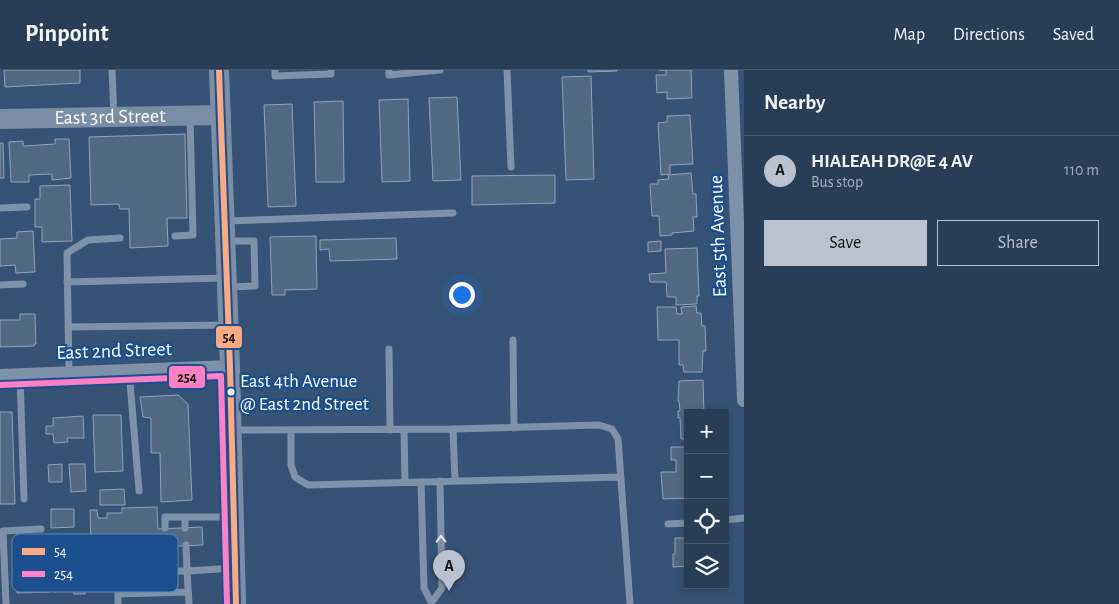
<!DOCTYPE html>
<meta charset="utf-8">
<style>
:root{--surface:#283e57;--page:#30455d;--text:#f1f3f6;--muted:#a5aeba;--line:#44576d;--accent:#b9c2ce}
body{margin:0;font-family:"Alegreya Sans",sans-serif;background:var(--page);color:var(--text)}
.controls{position:absolute;right:15px;bottom:15px;display:grid;overflow:hidden;border-radius:0px;box-shadow:0 2px 8px #0003}
.controls button{width:45px;height:45px;display:grid;place-items:center;padding:0;border:0;border-bottom:1px solid var(--line);background:var(--surface);color:var(--text);font:25px sans-serif}
.you{position:absolute;left:461px;top:224px;width:18px;height:18px;margin:-12px;border:4px solid #fff;border-radius:50%;background:#1a73e8;box-shadow:0 0 0 8px #1a73e833}
.badge{display:grid;place-items:center;width:32px;height:32px;border-radius:50%;background:var(--accent);color:#111;font-size:16px;font-weight:700}
.pin{position:absolute;translate:-50% -41px;filter:drop-shadow(0 1px 2px #0008)}
.pin::after{content:'';position:absolute;top:26px;width:18px;height:15px;background:inherit;clip-path:polygon(0 0,100% 0,50% 100%)}
.list{margin:0;padding:0;list-style:none}
h2{display:flex;justify-content:space-between;align-items:center;height:65px;margin:0;padding:0 20px;font-size:21px}
h2 small{font-size:16px;font-weight:400;color:var(--muted)}
.list li{display:grid;grid-template-columns:32px 1fr auto;gap:15px;align-items:center;box-sizing:border-box;height:70px;padding:0 20px;border-top:1px solid var(--line)}
.list b{display:block;font-size:19px;white-space:nowrap}
.list p{margin:0;font-size:16px;white-space:nowrap;color:var(--muted)}
.list em{font-size:16px;font-style:normal;color:var(--muted)}
.actions{display:flex;gap:10px;padding:15px 20px}
.actions a{flex:1;padding:11px 0;border:1px solid var(--accent);border-radius:0px;text-align:center;font-size:18px;color:var(--accent)}
.actions .main{background:var(--accent);color:#111}
.icon{flex:none;width:28px;height:28px;fill:none;stroke:currentColor;stroke-width:2;stroke-linecap:round;stroke-linejoin:round}
.map{position:relative;flex:none;width:744px;height:534px;overflow:hidden}
header{display:flex;align-items:center;gap:30px;box-sizing:border-box;height:70px;padding:0 25px;background:var(--surface);border-bottom:1px solid var(--line)}
header strong{font-size:24px}
nav{display:flex;gap:28px;margin-inline-start:auto;font-size:18px}
main{display:flex}
aside{flex:1;background:var(--surface)}
.map>svg:first-child{display:block}
.building{fill:#526984;stroke:#92a2b6}
.lines{fill:none;stroke-linecap:round;stroke-linejoin:round}
.lane{stroke:#7d92a8;stroke-width:7}
.street{stroke:#7d92a8;stroke-width:14}
.secondary{stroke:#798da4;stroke-width:20}
.bus-1-casing{stroke:#1b4f8f;stroke-width:10}
.bus-2-casing{stroke:#1b4f8f;stroke-width:10}
.bus-1{stroke:#ffa980;stroke-width:6}
.bus-2{stroke:#ff80c5;stroke-width:6}
.oneway{stroke:#e5e9ee}
.bus-dot{fill:#fff;stroke:#1b4f8f;stroke-width:2}
.labels{text-anchor:middle;dominant-baseline:central;stroke-width:4.5;stroke-linejoin:round;paint-order:stroke}
.bus-label{font-size:19px;fill:#fff;stroke:#1b4f8f;text-anchor:start}
.street-label{font-size:20px;fill:#fff;stroke:#1b4f8f}
.key{fill:#1b4f8f;stroke:#5f84b1;stroke-width:1}
.key-label{font-size:14px;fill:#fff}
.line-badge{stroke:#1b4f8f;stroke-width:2}
.pale-badge-label{font-size:14px;text-anchor:middle;font-weight:bold;fill:#111}
</style>
<header>
<strong>Pinpoint</strong>
<nav><a>Map</a><a>Directions</a><a>Saved</a></nav>
</header>
<main>
<div class="map">
<svg width="744" height="534" viewBox="0 0 744 534">
<rect width="100%" height="100%" fill="#365274"/>
<path class="building" d="M4 0H80V13L5 17Z
M588 0H617V1L588 2Z
M659 0H691L692 28 667 29V22L657 23 656 5H666V0Z
M591 6 594 109 566 110 562 7Z
M457 27 461 110 433 111 429 28Z
M408 29 410 111 382 112 379 30Z
M343 31 344 112H316L314 32Z
M292 34 296 136 268 137 264 35Z
M690 45 693 94 670 95V104L661 105 658 53 667 52V46Z
M185 64 187 148H167L168 176 130 178 129 139H120L119 134 91 135 89 67Z
M55 69H69L71 108 52 110V104L29 105V112H11L9 72 23 71V76L55 74Z
M0 73H3L4 108H0Z
M691 103 693 124H696L697 147H693L694 161 672 163V165L660 166 659 146H652L650 114H658V110L669 109 668 105Z
M555 105V133L472 135V106Z
M70 115 72 171 42 172V157H35V129H40V116Z
M33 161 35 202 16 203 15 195 0 196V169L17 168V162Z
M316 166 317 219 285 220V225H272L270 167Z
M396 168 397 189 330 191 329 179 320 180V170Z
M661 171V181L648 182V172Z
M697 178 699 226H697V234L676 235V227H667L666 212H650L649 204 666 203 665 179Z
M696 236 697 243H701L702 256H705L706 281H703L702 302H684L683 295H679V270H658L657 237H676L677 244H682L681 237Z
M20 244H35L36 274H34V276L0 277V250H20Z
M703 310 704 343H688V369H681L680 347 678 348V341H680L679 331H678L679 311Z
M178 325 188 334 192 430 161 432 160 383H151V348L143 347 140 327Z
M0 342H12L15 434H0Z
M93 345H121L123 401 95 402Z
M83 346 84 368H67L68 372 54 373 53 364H46V356H53V348Z
M671 377H688V428L663 429 661 402H676V390H671Z
M62 394V412H49L48 395Z
M69 394H85L86 421 71 422Z
M124 419 125 435H100V420Z
M157 437 158 459 202 457 203 475 155 477 156 518H138L136 475 91 477 90 440H97L98 448H107V443H122V438Z
M51 439H74V457L51 458Z
M675 468H688V496L673 497V484H675Z
M29 472H35L36 479 49 478 50 522 17 523V507H26L25 479H29Z
M78 481V486H84L85 524H74V520L54 522 53 510H62V482Z"/>
<g class="lines">
<path class="lane" d="M112 0 114 47
M275 0V6L331 4V0
M389 0V5L440 0
M507 0 511 97
M0 138 27 137
M227 151 453 143
M175 166 193 165 190 48
M227 171H254L255 216 230 217
M67 212 224 208
M0 215 23 214
M68 257 228 255
M513 270 514 358
M389 279 390 360
M129 300 139 421
M69 303 67 183 88 170 120 168
M20 305 24 429
M453 359 455 411
M234 360 453 359 599 355 612 359 618 369 630 534
M404 360 405 412
M291 361V395L295 407 308 415 621 407
M421 412 424 518 432 534
M185 447V458
M725 450 744 448
M668 454 688 453
M165 458V447H233
M155 486H166
M167 501H187L186 475
M156 502 167 501 166 476
M118 503 137 502
M118 524 188 522
M432 532 442 518 440 411
M6 534 3 461 41 459
M118 534V488L136 487
M189 534 187 501 234 498"/>
<path class="street" d="M731 0 744 330
M0 306 230 297"/>
<g class="secondary">
<path d="M219 0 230 297 236 534"/>
<path id="s1" d="M0 49 221 45"/>
</g>
<defs>
<path id="bus-1" d="M219 0 230 297 236 534"/>
<path id="bus-2" d="M0 315 221 306 227 534"/>
</defs>
<use href="#bus-1" class="bus-1-casing"/>
<use href="#bus-2" class="bus-2-casing"/>
<use href="#bus-1" class="bus-1"/>
<use href="#bus-2" class="bus-2"/>
</g>
<defs><path id="oneway-chevron" d="M-2-3.5L2.5 0L-2 3.5" fill="none" stroke-width="1.6" stroke-linecap="round" stroke-linejoin="round" transform="scale(1.25)"/></defs>
<use class="oneway" href="#oneway-chevron" transform="translate(441 469) rotate(-91)"/>
<circle class="bus-dot" cx="231" cy="322" r="4.5"/>
<g class="labels">
<g class="bus-label">
<text x="240" y="311">East 4th Avenue<tspan x="240" dy="23">@ East 2nd Street</tspan></text>
</g>
<g class="street-label">
<text stroke="none"><textPath href="#s1" startOffset="110">East 3rd Street</textPath></text>
<text transform="translate(718 166) rotate(-92)">East 5th Avenue</text>
<text transform="translate(114 281) rotate(-2)">East 2nd Street</text>
</g>
</g>
<rect x="12" y="464" width="166" height="58" rx="8" class="key"/>
<rect x="22" y="478" width="23" height="7" fill="#ffa980"/>
<rect x="22" y="501" width="23" height="6" fill="#ff80c5"/>
<g class="key-label">
<text x="54" y="486">54</text>
<text x="54" y="509">254</text>
</g>
<g class="line-badge">
<rect x="215" y="255" width="28" height="24" rx="5" fill="#ffa980"/>
<rect x="168" y="295" width="38" height="24" rx="5" fill="#ff80c5"/>
</g>
<g class="pale-badge-label">
<text x="229" y="272">54</text>
<text x="187" y="312">254</text>
</g>
</svg>
<div class="controls">
<button>+</button>
<button>−</button>
<button><svg class="icon" aria-label="locate" viewBox="0 0 24 24"><circle cx="12" cy="12" r="6"/><path d="M12 2v4M12 18v4M2 12h4M18 12h4"/></svg></button>
<button><svg class="icon" aria-label="layers" viewBox="0 0 24 24"><path d="M12 4l9 5-9 5-9-5zM3 14l9 5 9-5"/></svg></button>
</div>
<div class="you"></div>
<div class="pin badge" style="left:449px;top:521px">A</div>
</div>
<aside>
<h2>Nearby<small></small></h2>
<ul class="list">
<li><span class="badge">A</span><div><b>HIALEAH DR@E 4 AV</b><p>Bus stop</p></div><em>110 m</em></li>
</ul>
<div class="actions"><a class="main">Save</a><a>Share</a></div>
</aside>
</main>
